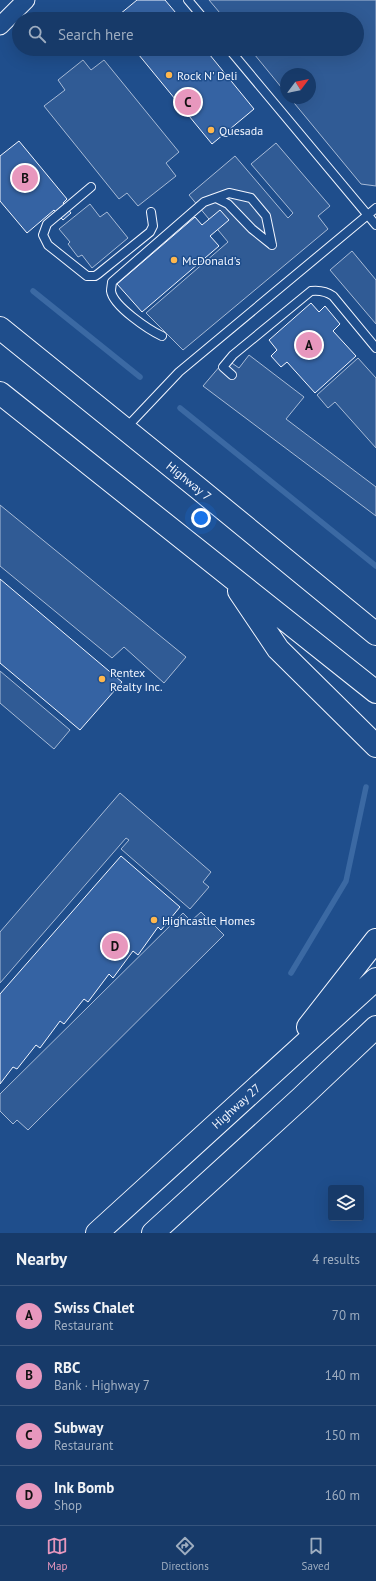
<!DOCTYPE html>
<meta charset="utf-8">
<style>
:root{--surface:#173a69;--page:#20416f;--text:#f1f3f6;--muted:#9eadc0;--line:#36547d;--accent:#e797bd}
body{margin:0;font-family:"PT Sans",sans-serif;background:var(--page);color:var(--text)}
.controls{position:absolute;right:12px;bottom:12px;display:grid;overflow:hidden;border-radius:4px;box-shadow:0 4px 16px #0002}
.controls button{width:36px;height:36px;display:grid;place-items:center;padding:0;border:0;border-bottom:1px solid var(--line);background:var(--surface);color:var(--text);font:20px sans-serif}
.compass{position:absolute;left:280px;top:68px;width:36px;height:36px;border-radius:50%;background:var(--surface);box-shadow:0 4px 16px #0002;rotate:58deg}
.you{position:absolute;left:201px;top:518px;width:14px;height:14px;margin:-10px;border:3px solid #fff;border-radius:50%;background:#1a73e8;box-shadow:0 0 0 6px #1a73e833}
.badge{display:grid;place-items:center;width:26px;height:26px;border-radius:50%;background:var(--accent);color:#111;font-size:13px;font-weight:700}
.pin{position:absolute;translate:-50% -50%;border:2px solid #fff;box-shadow:0 1px 4px #0006}
.list{margin:0;padding:0;list-style:none}
h2{display:flex;justify-content:space-between;align-items:center;height:52px;margin:0;padding:0 16px;font-size:17px}
h2 small{font-size:13px;font-weight:400;color:var(--muted)}
.list li{display:grid;grid-template-columns:26px 1fr auto;gap:12px;align-items:center;box-sizing:border-box;height:60px;padding:0 16px;border-top:1px solid var(--line)}
.list b{display:block;font-size:15px;white-space:nowrap}
.list p{margin:0;font-size:13px;white-space:nowrap;color:var(--muted)}
.list em{font-size:13px;font-style:normal;color:var(--muted)}
.icon{flex:none;width:22px;height:22px;fill:none;stroke:currentColor;stroke-width:2;stroke-linecap:round;stroke-linejoin:round}
.map{position:relative;flex:none;width:376px;height:1233px;overflow:hidden}
.search{position:absolute;background:var(--surface);box-shadow:0 4px 16px #0002;left:12px;right:12px;top:12px;height:44px;display:flex;align-items:center;gap:10px;box-sizing:border-box;padding:0 14px;border-radius:22px;color:var(--muted);font-size:15px}
.sheet{height:292px;background:var(--surface)}
nav{display:flex;justify-content:space-around;align-items:center;box-sizing:border-box;height:56px;border-top:1px solid var(--line);background:var(--surface);font-size:11px;color:var(--muted)}
nav a{display:grid;justify-items:center;gap:2px}
nav .on{color:var(--accent)}
.map>svg:first-child{display:block}
.parking{fill:#305b95;stroke:#a8bbd7}
.lines{fill:none;stroke-linecap:round;stroke-linejoin:round}
.stream{stroke:#3b69a3;stroke-width:5.5}
.building{fill:#3563a3;stroke:#f2f6ff}
.lane-casing{stroke:#f2f6ff;stroke-width:10}
.street-casing{stroke:#f2f6ff;stroke-width:19}
.primary-casing{stroke:#f2f6ff;stroke-width:24}
.lane{stroke:#1f4e8c;stroke-width:8}
.street{stroke:#1f4e8c;stroke-width:17}
.primary{stroke:#1f4e8c;stroke-width:22}
.poi-dot{fill:#ffb74d;stroke:#1f4e8c;stroke-width:1.5}
.labels{text-anchor:middle;dominant-baseline:central;stroke-width:3;stroke-linejoin:round;paint-order:stroke}
.poi-label{font-size:12px;fill:#f2f6ff;stroke:#1f4e8c;text-anchor:start}
.street-label{font-size:12px;fill:#f2f6ff;stroke:#1f4e8c}
</style>
<div class="map">
<svg width="376" height="1233" viewBox="0 0 376 1233">
<rect width="100%" height="100%" fill="#1f4e8c"/>
<path class="parking" d="M209 0H376V186L361 184 290 98H310V74H286V93L250 49H357V19H225Z
M83 60 91 70 104 60 179 152 166 163 176 176 138 206 127 193 119 199 44 106 65 90 58 80Z
M276 143 330 206 318 216 328 229 183 350 146 313 228 242 189 195 235 156 288 218 293 213 251 164Z
M90 204 100 217 107 212 128 238 92 268 82 255 78 257 68 244 70 242 59 229Z
M352 251 376 280V324L330 270Z
M249 355 304 397 286 419 376 487V516L203 386 226 359 239 368Z
M358 358 376 378V448L335 402 328 408 317 395Z
M0 505 186 657 164 683 124 647 112 658 0 566Z
M0 671 70 730 54 749 0 703Z
M120 793 211 872 203 882 209 887 190 909 121 849 129 840 126 838 0 983V932Z
M201 912 224 935 28 1130 17 1120 13 1124 0 1111V1094L183 913 191 921Z"/>
<g class="lines">
<path class="stream" d="M33 291 140 377
M180 408 376 566
M291 973 346 881 366 787"/>
</g>
<path class="building" d="M137 0H165L181 19H114Z
M134 49H205L254 109 212 144Z
M19 141 67 199 63 203 71 213 63 220 54 210 27 233 0 201V156Z
M220 210 229 220 210 236 219 246 142 312 117 284 195 217 202 225Z
M311 303 319 312 325 306 340 324 333 331 356 356 315 393 287 362 281 367 271 356 277 350 269 340Z
M0 579 122 682 80 730 0 663Z
M121 856 180 907 161 930 158 927 138 955 133 951 113 978 109 974 88 1002 84 999 64 1024 60 1021 40 1048 36 1045 17 1069 13 1067 0 1084V994Z"/>
<g class="lines">
<defs>
<path id="lane" d="M188 0 204 19
M229 49 376 225
M91 187 47 224 43 235 48 245 87 276H95L98 274 150 232 153 226 151 212
M216 198 228 204 252 229 272 245
M162 336C149 330 113 306 111 291 111 288 112 284 112 282L204 202 229 193 251 198 266 216 272 245
M232 375 223 367 233 355 311 291C320 290 326 291 333 296L376 348
M125 429 179 372 376 208"/>
<path id="street" d="M0 26 26 0"/>
<path id="primary" d="M0 328 198 488 376 634
M0 393 376 692
M239 591 278 649 376 746
M308 1027 376 940
M97 1233 376 979
M153 1233 301 1098 376 1027"/>
</defs>
<use href="#lane" class="lane-casing"/>
<use href="#street" class="street-casing"/>
<use href="#primary" class="primary-casing"/>
<use href="#lane" class="lane"/>
<use href="#street" class="street"/>
<use href="#primary" class="primary"/>
</g>
<g class="poi-dot">
<circle cx="169" cy="75" r="4"/>
<circle cx="211" cy="130" r="4"/>
<circle cx="174" cy="260" r="4"/>
<circle cx="102" cy="679" r="4"/>
<circle cx="154" cy="920" r="4"/>
</g>
<g class="labels">
<g class="poi-label">
<text x="177" y="75">Rock N' Deli</text>
<text x="219" y="130">Quesada</text>
<text x="182" y="260">McDonald's</text>
<text x="110" y="672">Rentex<tspan x="110" dy="14">Realty Inc.</tspan></text>
<text x="162" y="920">Highcastle Homes</text>
</g>
<g class="street-label">
<text transform="translate(189 481) rotate(39)">Highway 7</text>
<text transform="translate(236 1106) rotate(-42)">Highway 27</text>
</g>
</g>
</svg>
<div class="controls">
<button><svg class="icon" aria-label="layers" viewBox="0 0 24 24"><path d="M12 4l9 5-9 5-9-5zM3 14l9 5 9-5"/></svg></button>
</div>
<svg class="compass" viewBox="-18 -18 36 36"><path d="M0-13l5 13h-10z" fill="#e53935"/><path d="M0 13l5-13h-10z" fill="#9eadc0"/></svg>
<div class="you"></div>
<div class="pin badge" style="left:309px;top:345px">A</div>
<div class="pin badge" style="left:25px;top:178px">B</div>
<div class="pin badge" style="left:188px;top:102px">C</div>
<div class="pin badge" style="left:115px;top:946px">D</div>
<div class="search"><svg class="icon" aria-label="search" viewBox="0 0 24 24"><circle cx="10" cy="10" r="6"/><path d="M15 15l6 6"/></svg>Search here</div>
</div>
<section class="sheet">
<h2>Nearby<small>4 results</small></h2>
<ul class="list">
<li><span class="badge">A</span><div><b>Swiss Chalet</b><p>Restaurant</p></div><em>70 m</em></li>
<li><span class="badge">B</span><div><b>RBC</b><p>Bank · Highway 7</p></div><em>140 m</em></li>
<li><span class="badge">C</span><div><b>Subway</b><p>Restaurant</p></div><em>150 m</em></li>
<li><span class="badge">D</span><div><b>Ink Bomb</b><p>Shop</p></div><em>160 m</em></li>
</ul>
</section>
<nav>
<a class="on"><svg class="icon" aria-label="map" viewBox="0 0 24 24"><path d="M3 6l6-2 6 2 6-2v14l-6 2-6-2-6 2zM9 4v14M15 6v14"/></svg>Map</a>
<a><svg class="icon" aria-label="directions" viewBox="0 0 24 24"><path d="M12 3l9 9-9 9-9-9zM9 14v-3h6M13 9l2 2-2 2"/></svg>Directions</a>
<a><svg class="icon" aria-label="saved" viewBox="0 0 24 24"><path d="M7 4h10v16l-5-4-5 4z"/></svg>Saved</a>
</nav>
